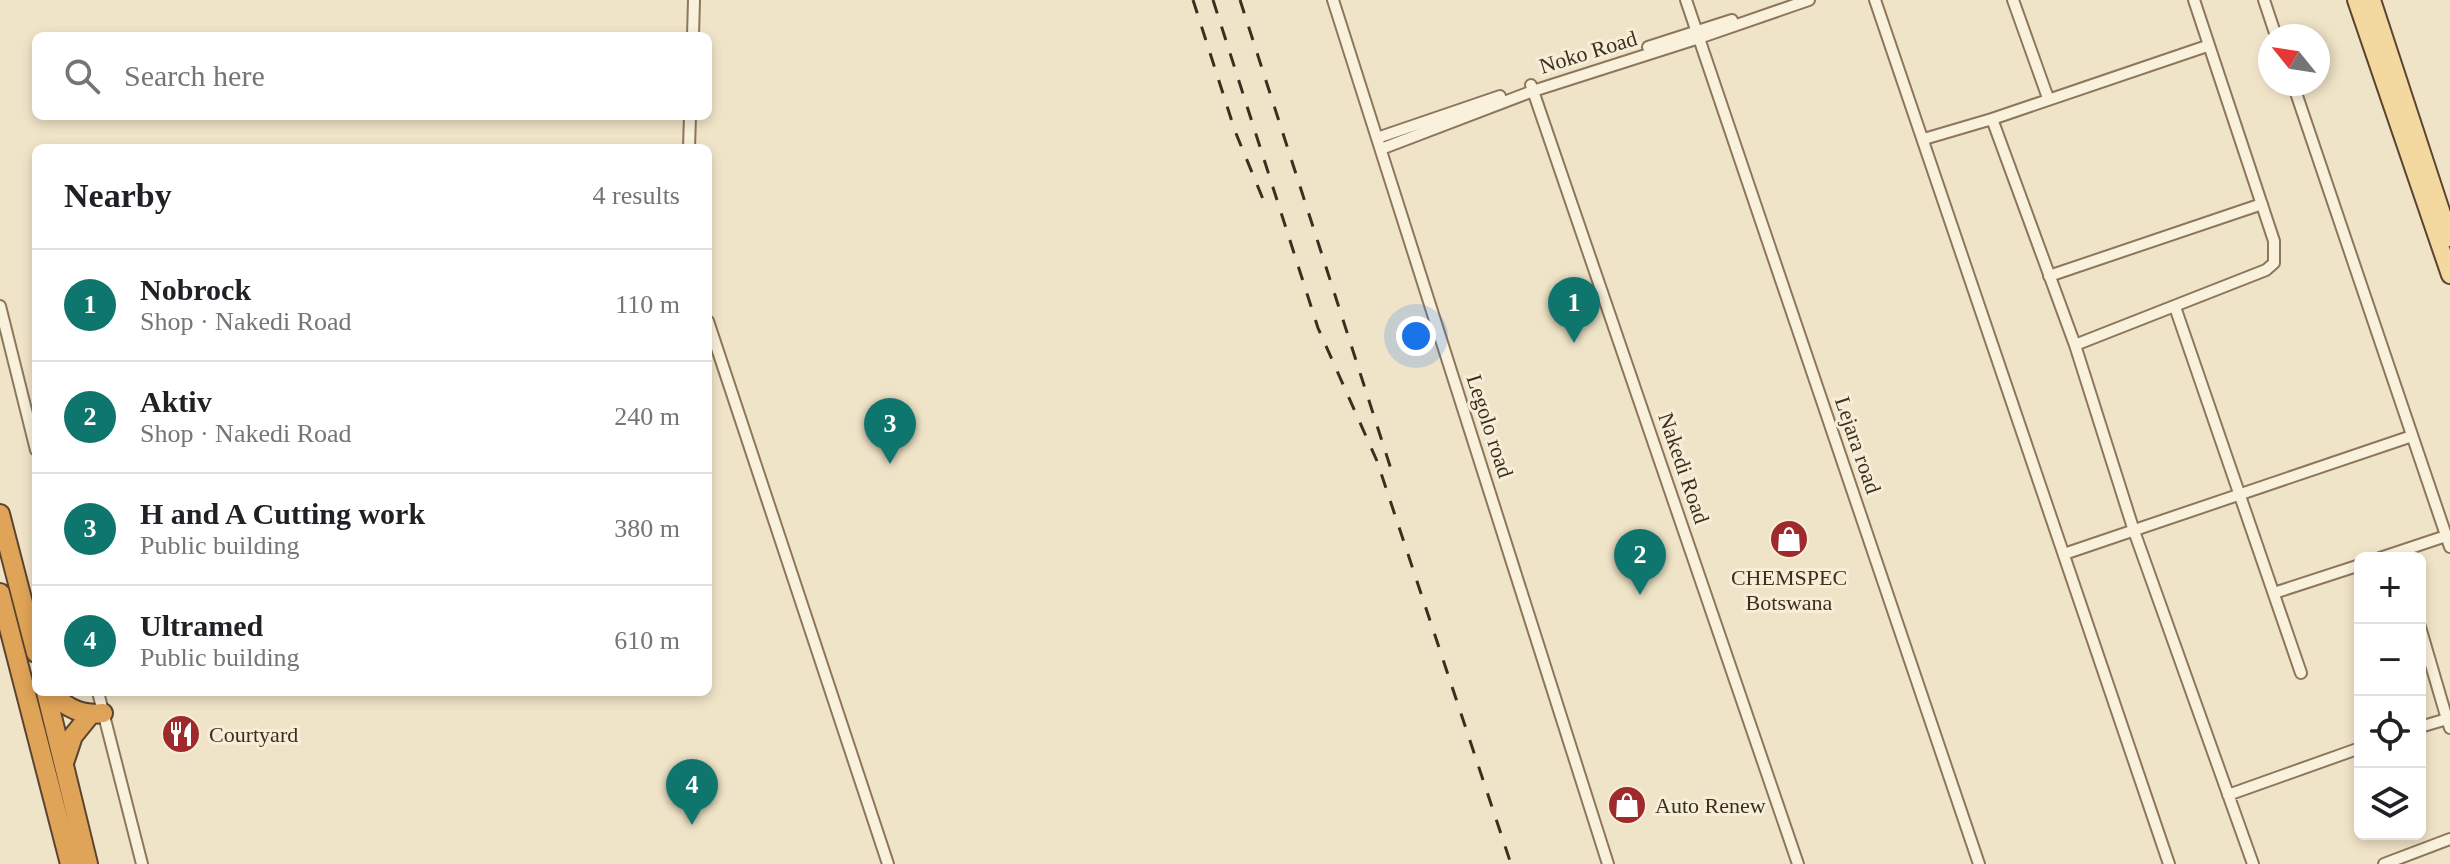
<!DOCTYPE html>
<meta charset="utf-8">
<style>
:root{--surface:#fff;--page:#f6f6f6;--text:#202124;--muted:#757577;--line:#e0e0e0;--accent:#0f766e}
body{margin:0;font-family:Georgia,serif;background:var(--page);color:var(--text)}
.controls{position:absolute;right:24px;bottom:24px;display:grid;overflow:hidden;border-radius:12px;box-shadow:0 4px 12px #0003}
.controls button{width:72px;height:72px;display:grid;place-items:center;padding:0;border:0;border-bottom:2px solid var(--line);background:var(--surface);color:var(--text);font:40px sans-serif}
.compass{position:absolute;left:2258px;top:24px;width:72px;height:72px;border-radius:50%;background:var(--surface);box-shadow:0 4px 12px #0003;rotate:300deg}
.you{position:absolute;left:1416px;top:336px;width:28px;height:28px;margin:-20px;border:6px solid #fff;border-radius:50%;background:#1a73e8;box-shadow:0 0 0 12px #1a73e833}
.badge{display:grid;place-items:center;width:52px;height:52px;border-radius:50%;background:var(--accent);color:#fff;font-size:26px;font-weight:700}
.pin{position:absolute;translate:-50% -66px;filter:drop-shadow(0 2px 4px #0008)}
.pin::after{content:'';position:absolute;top:42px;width:28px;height:24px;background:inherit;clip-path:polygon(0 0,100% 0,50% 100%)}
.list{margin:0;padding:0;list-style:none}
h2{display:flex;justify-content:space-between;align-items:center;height:104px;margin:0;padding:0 32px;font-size:34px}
h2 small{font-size:26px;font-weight:400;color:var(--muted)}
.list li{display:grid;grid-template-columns:52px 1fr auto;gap:24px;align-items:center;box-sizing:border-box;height:112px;padding:0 32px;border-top:2px solid var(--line)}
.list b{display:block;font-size:30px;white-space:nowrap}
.list p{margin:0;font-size:26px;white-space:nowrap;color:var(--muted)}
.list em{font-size:26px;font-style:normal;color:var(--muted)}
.icon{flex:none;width:44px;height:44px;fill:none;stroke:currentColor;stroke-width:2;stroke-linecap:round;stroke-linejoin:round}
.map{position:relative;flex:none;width:2450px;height:864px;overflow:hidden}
.search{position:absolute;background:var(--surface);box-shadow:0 4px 12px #0003;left:32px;top:32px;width:680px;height:88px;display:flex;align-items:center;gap:20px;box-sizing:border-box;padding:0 28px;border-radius:12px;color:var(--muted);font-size:30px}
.panel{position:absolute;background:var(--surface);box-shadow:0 4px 12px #0003;left:32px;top:144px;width:680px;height:552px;border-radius:12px}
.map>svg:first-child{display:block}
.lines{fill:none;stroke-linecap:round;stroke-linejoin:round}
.street-casing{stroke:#8d765c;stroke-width:14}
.primary-casing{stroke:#5b4430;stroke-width:20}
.highway-casing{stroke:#5b4430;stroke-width:22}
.street{stroke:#faf1dc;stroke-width:10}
.primary{stroke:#f3d9a0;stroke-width:16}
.highway{stroke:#e0a458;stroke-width:18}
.rail{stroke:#3d2e20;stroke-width:3;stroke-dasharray:14 14;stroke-linecap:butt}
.labels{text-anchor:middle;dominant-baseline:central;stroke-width:6;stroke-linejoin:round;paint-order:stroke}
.street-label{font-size:22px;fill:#3d2e20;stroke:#f7eed8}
.poi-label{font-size:22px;fill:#3d2e20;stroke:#f7eed8;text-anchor:start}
</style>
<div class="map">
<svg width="2450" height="864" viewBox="0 0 2450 864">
<rect width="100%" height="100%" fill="#f0e4c8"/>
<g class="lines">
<defs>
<path id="street" d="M1333 0 1608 864
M1686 0 1979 864
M1875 0 2169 864
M2013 0 2048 98
M2264 0 2276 36
M693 36 694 0
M1648 47 1732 20
M2293 84 2450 547
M1531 85 1798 864
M1992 119 2075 345 2134 531 2253 864
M1377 138 1500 96
M1924 139 1992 119 2207 46
M689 148 690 116
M1381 149 1533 91 1699 38 1809 0
M2049 276 2262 204
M0 306 36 450
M2175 307 2301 673
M708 321 888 864
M2075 345 2266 270 2274 263V241L2194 0
M2064 554 2412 436
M2380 558 2446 536
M2274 593 2360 565
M2420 627 2447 719
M98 692 142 864
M2420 727 2447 719 2450 728
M2228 795 2360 748
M2384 864 2450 839"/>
<path id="primary" d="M2356 0 2450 275
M2372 0 2450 238"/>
<path id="highway" d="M0 514 36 653
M0 593 70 864
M46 692 88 864
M52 692C65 708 83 716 103 713
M65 760 73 736 90 715"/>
</defs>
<use href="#street" class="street-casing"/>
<use href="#primary" class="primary-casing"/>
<use href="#highway" class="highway-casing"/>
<use href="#street" class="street"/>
<use href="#primary" class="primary"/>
<use href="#highway" class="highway"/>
<path class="rail" d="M1193 0 1235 131 1265 204
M1213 0 1318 328 1377 461 1511 864
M1240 0 1391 469"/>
</g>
<defs>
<symbol id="shop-disc" viewBox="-11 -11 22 22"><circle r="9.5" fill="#9e2a2b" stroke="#f7eed8"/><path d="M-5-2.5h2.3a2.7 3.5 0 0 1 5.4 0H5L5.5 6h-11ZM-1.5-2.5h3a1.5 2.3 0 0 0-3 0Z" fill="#fff"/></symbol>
<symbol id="restaurant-disc" viewBox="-11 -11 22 22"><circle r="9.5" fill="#9e2a2b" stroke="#f7eed8"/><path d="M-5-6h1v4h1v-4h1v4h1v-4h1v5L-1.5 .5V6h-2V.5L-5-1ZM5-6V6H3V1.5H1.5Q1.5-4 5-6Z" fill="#fff"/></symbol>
</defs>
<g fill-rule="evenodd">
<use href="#shop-disc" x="1767" y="517" width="44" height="44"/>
<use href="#restaurant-disc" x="159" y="712" width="44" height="44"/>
<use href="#shop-disc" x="1605" y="783" width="44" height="44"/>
</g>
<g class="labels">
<g class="street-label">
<text transform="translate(1588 52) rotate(-17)">Noko Road</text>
<text transform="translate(1490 426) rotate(72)">Legolo road</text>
<text transform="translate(1858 445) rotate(71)">Lejara road</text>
<text transform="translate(1684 468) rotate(71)">Nakedi Road</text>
</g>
<g class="poi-label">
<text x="1789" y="577" text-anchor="middle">CHEMSPEC<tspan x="1789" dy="25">Botswana</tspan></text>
<text x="209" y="734">Courtyard</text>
<text x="1655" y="805">Auto Renew</text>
</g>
</g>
</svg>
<div class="controls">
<button>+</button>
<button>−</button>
<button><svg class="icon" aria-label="locate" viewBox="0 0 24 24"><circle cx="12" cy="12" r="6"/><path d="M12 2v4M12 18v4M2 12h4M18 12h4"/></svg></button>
<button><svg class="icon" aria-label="layers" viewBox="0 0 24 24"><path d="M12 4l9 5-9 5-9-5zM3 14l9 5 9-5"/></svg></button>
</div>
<svg class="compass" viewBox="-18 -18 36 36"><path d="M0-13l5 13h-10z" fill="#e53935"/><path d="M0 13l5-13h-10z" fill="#757577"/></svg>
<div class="you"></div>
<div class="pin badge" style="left:1574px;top:343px">1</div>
<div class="pin badge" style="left:1640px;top:595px">2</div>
<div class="pin badge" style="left:890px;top:464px">3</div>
<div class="pin badge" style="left:692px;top:825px">4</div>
<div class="search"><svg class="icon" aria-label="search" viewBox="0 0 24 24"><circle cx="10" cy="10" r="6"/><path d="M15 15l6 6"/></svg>Search here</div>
<section class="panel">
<h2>Nearby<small>4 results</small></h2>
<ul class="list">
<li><span class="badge">1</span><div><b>Nobrock</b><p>Shop · Nakedi Road</p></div><em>110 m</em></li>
<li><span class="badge">2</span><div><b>Aktiv</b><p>Shop · Nakedi Road</p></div><em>240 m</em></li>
<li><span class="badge">3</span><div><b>H and A Cutting work</b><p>Public building</p></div><em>380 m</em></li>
<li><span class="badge">4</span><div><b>Ultramed</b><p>Public building</p></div><em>610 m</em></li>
</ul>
</section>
</div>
